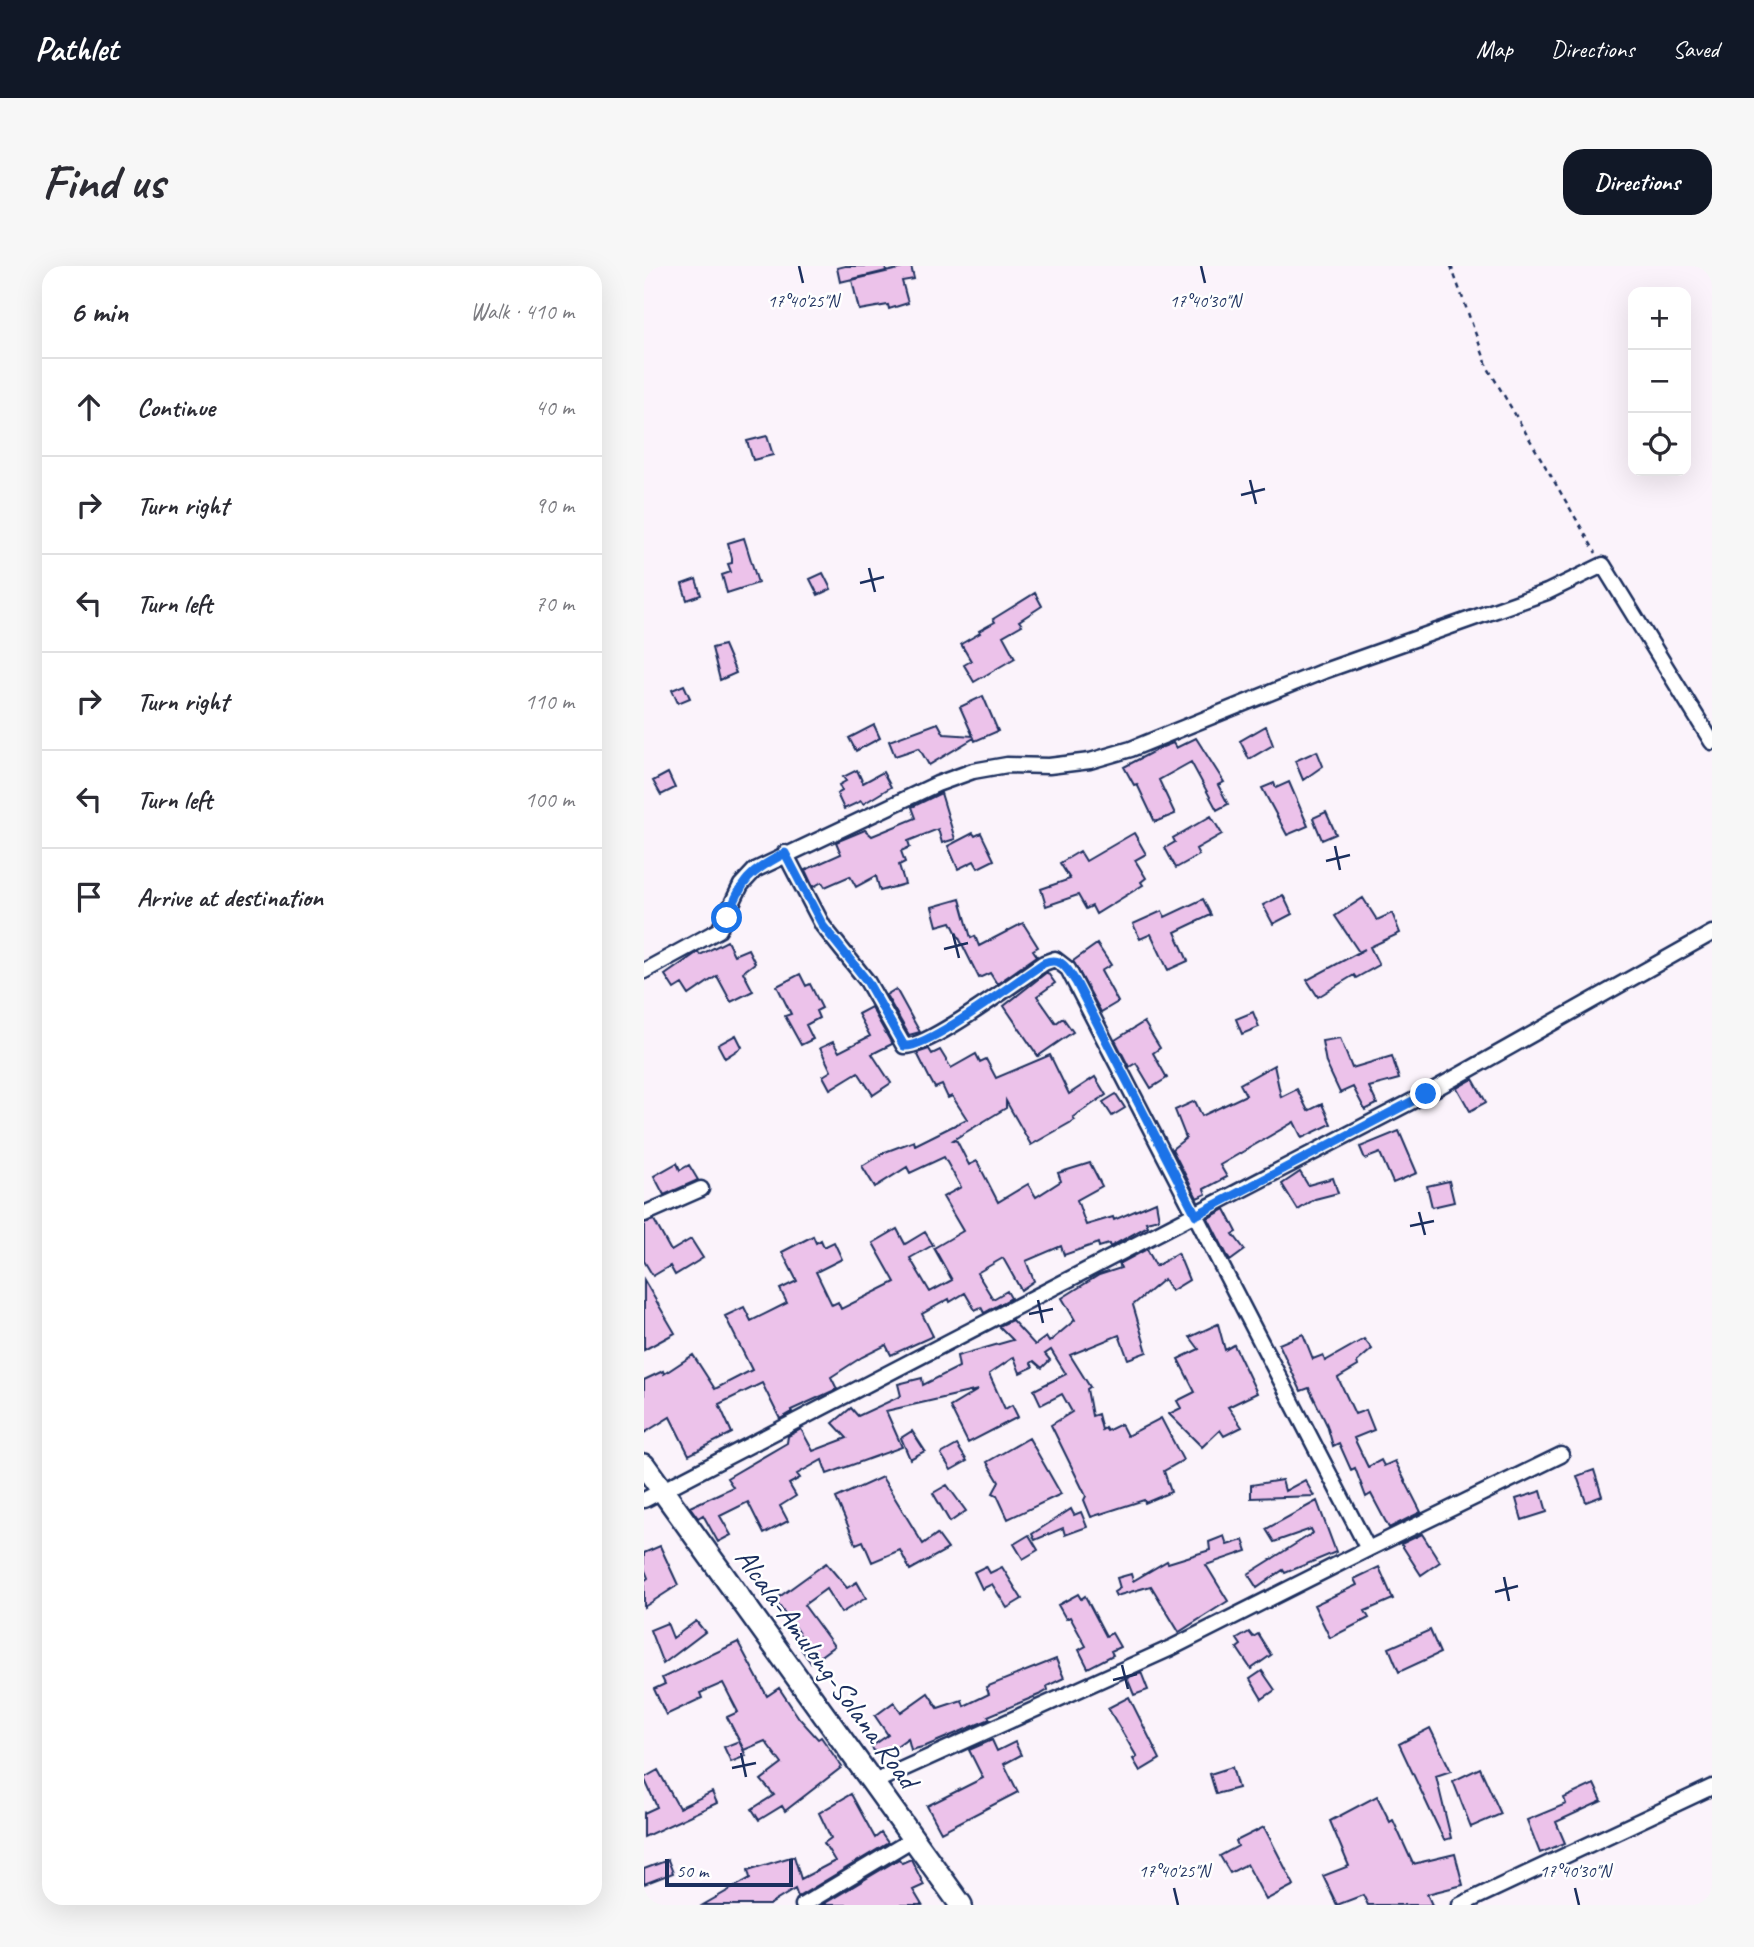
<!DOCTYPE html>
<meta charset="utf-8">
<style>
:root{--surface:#fff;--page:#f7f7f7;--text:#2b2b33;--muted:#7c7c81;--line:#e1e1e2;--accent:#111827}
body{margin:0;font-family:Caveat,sans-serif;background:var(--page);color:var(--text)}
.controls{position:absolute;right:21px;top:21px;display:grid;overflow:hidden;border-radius:14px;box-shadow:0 7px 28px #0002}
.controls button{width:63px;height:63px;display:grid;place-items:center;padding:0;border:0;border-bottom:2px solid var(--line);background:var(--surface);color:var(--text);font:35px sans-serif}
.scale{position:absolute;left:21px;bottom:18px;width:128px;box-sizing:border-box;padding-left:7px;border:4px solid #1b2f5e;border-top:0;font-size:19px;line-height:24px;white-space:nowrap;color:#1b2f5e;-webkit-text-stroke:5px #fff;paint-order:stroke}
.stop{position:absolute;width:21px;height:21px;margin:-16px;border:5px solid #1a73e8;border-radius:50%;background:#fff}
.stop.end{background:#1a73e8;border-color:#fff;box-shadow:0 2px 7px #0008}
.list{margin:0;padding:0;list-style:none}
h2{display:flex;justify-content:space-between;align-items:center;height:91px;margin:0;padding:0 28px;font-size:30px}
h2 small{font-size:23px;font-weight:400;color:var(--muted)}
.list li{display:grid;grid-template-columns:46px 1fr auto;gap:21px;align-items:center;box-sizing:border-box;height:98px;padding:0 28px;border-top:2px solid var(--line)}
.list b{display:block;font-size:26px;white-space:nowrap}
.list em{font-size:23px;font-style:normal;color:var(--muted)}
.icon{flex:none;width:38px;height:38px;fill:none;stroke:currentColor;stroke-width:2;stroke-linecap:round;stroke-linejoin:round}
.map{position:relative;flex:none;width:1068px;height:1639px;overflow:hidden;border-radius:21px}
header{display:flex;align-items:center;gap:42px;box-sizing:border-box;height:98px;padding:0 35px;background:var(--accent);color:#fff}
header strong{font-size:33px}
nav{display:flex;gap:38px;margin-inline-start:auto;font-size:24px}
.intro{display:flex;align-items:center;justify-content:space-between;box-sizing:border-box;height:168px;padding:0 42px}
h1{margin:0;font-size:49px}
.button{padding:18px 32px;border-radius:21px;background:var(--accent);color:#fff;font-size:24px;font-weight:700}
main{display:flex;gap:42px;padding:0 42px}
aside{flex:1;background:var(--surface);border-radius:21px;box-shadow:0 7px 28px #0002}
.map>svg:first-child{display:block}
.building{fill:#ecc2ea;stroke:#1b2f5e;stroke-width:2}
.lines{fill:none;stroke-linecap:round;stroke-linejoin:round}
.minor-casing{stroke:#1b2f5e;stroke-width:19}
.secondary-casing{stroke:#1b2f5e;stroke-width:26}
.path{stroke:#1b2f5e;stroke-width:2.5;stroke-dasharray:5 5;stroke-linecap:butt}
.minor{stroke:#fff;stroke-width:14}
.secondary{stroke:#fff;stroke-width:21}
.route{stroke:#1a73e8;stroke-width:9}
.ticks{fill:none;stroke:#1b2f5e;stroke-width:2.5}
.labels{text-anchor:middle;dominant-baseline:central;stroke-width:5;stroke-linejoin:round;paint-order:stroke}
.street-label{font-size:30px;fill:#1b2f5e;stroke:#fff}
.ticks-label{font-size:18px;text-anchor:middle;fill:#1b2f5e;stroke:#fff;stroke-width:5;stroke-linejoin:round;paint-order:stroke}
</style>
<header>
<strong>Pathlet</strong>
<nav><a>Map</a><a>Directions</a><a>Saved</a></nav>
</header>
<div class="intro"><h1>Find us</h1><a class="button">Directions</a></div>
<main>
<aside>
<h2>6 min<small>Walk · 410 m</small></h2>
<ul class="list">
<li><svg class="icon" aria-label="ahead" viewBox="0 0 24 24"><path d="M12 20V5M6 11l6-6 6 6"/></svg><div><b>Continue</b></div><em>40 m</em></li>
<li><svg class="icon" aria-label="right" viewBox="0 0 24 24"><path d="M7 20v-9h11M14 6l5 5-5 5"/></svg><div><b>Turn right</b></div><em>90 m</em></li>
<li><svg class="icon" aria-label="left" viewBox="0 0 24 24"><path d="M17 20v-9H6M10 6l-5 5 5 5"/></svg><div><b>Turn left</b></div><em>70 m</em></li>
<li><svg class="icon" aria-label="right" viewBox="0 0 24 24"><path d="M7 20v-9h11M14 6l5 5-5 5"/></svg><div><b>Turn right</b></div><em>110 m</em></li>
<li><svg class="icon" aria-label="left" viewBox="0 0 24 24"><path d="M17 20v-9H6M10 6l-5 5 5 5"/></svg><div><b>Turn left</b></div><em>100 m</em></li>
<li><svg class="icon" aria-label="arrive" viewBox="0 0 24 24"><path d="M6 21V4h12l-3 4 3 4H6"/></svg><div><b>Arrive at destination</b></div></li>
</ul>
</aside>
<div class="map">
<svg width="1068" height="1639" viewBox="0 0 1068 1639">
<rect width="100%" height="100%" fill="#fbf3fb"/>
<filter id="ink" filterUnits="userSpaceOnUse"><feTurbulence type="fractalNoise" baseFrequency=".0143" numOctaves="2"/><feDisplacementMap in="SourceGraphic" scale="14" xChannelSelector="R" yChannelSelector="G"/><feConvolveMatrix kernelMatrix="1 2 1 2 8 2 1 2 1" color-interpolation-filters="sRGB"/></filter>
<g filter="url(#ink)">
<path class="building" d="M201 0H241L242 5 196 16 193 2Z
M267 0 270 13 258 15 264 37 245 43 244 39 215 44 208 14Z
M123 170 129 189 109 194 103 175Z
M100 272 114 317 83 327 78 309 87 306 84 298 88 297V292L84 277Z
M179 307 187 323 174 329 166 313Z
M52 313 57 329 43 334 38 318Z
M391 327 398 340 375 355 378 359 359 370 371 392 330 416 320 399 327 395 317 378 336 367 335 365 351 356 349 353Z
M80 379 92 407 76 414 68 382Z
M40 419 46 432 34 437 28 424Z
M339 430 354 465 331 475 330 472 285 499 275 482 251 490 245 475 294 457 300 468 329 470 316 441Z
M230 459 236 472 212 485 205 472Z
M622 460 629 479 605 493 596 475Z
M552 472 580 516 574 519 584 538 573 544 547 496 515 514 531 548 511 556 493 518 490 519 480 501 516 482 529 477 532 482Z
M673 485 679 500 659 514 651 495Z
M213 504 219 517 239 506 247 521 219 538 217 535 200 543 193 528 198 525 195 519 202 515 199 511Z
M24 507 31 522 17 529 9 515Z
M645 516 664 560 643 569 618 522 630 517 632 522Z
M297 527 311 573 298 577 294 563 264 575 266 581 257 585 261 596 255 599 261 618 236 625 232 610 212 621 206 610 181 621 178 616 169 621 161 604 197 588 192 576 221 564 228 570 272 552 268 541Z
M682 546 692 568 678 574 669 552Z
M567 550 578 568 552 583 555 589 532 602 521 582 531 576 529 572Z
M329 567 331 570 337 567 350 594 334 602 330 595 314 603 304 580Z
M490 567 502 588 491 594 502 612 497 616 499 619 452 648 448 640 442 643 434 629 402 640 397 623 426 613 416 597 436 585 442 595Z
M639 629 648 648 629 658 619 639Z
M719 632 733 654 748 647 756 667 726 681 735 699 712 712 710 709 674 731 663 714 721 683 715 686 691 650Z
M316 633 327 672 331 670 335 680 379 657 394 681 389 684 393 690 353 718 346 707 335 712 307 656 293 660 288 641Z
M559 633 567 649 531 666 544 695 524 704 507 668 496 673 489 658 518 645 521 651Z
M83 675 90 689 104 683 111 697 99 706 109 725 87 736 73 710 45 729 38 718 30 723 21 709 54 686 56 689Z
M453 678 467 699 457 705 474 736 457 746 429 695Z
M403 706 411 717 393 730 412 757 419 752 429 766 394 790 360 740Z
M156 708 162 720 166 718 178 742 172 745 175 752 162 759 169 773 157 779 141 750 147 748 133 720Z
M252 723 268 752 276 766 265 769 242 729Z
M227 741 248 778 228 788 247 817 229 829 214 806 186 823 179 810 187 805 176 782 189 776 195 786 226 770 214 748Z
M609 746 615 761 598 768 592 753Z
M500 756 516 782 509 787 523 812 507 822 492 797 485 801 471 774Z
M92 769 98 781 81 792 74 779Z
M696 772 708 802 748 790 755 813 725 821 733 838 721 844 709 821 696 827 682 797 678 775Z
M285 783 288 788 296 784 307 802 332 788 336 796 342 793 352 812 406 789 425 828 451 811 462 829 429 851 431 854 387 879 362 835V842L309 874 313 875 325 899 333 895 354 936 384 918 392 931 417 915 414 907 446 897 458 920 433 934 442 959 469 951 470 954 512 936 515 953 502 956 504 960 466 981 465 978 455 981 454 977 420 989 417 980 382 995 390 1015 377 1024 359 992 333 1007 349 1033 363 1025 367 1032 340 1047 337 1041 331 1044 321 1027 306 1036 305 1033 278 1048 289 1070 247 1089 242 1079 218 1091 187 1111 193 1123 147 1144 148 1146 136 1153 118 1117 75 1138 88 1167 45 1189 26 1151 0 1167V1114L19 1105 20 1108 49 1089 71 1123 108 1104 81 1050 100 1041 107 1055 143 1037 136 1023 153 1015 138 986 169 970 172 977 177 974 180 981 190 976 198 993 172 1006 188 1039 194 1036 197 1043 251 1016 229 977 253 963 261 978 281 966 289 979 266 992 286 1026 308 1014 290 982 319 965 299 931 317 921 300 891 266 907 263 901 231 921 218 900 241 886 270 875 271 879 323 853 308 830 304 832 298 819 291 822 285 811 273 787Z
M630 799 637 831 653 823 664 845 678 838 687 858 658 872 650 856 576 899 583 911 560 923 562 928 553 932 528 883 542 872 531 844 551 835 558 850 602 829 596 818Z
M829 813 842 836 826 845 813 822Z
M472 828 481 842 468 850 459 836Z
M755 865 773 907 749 917 736 887 721 893 716 881Z
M33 897 36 904 45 899 54 914 20 929 10 910Z
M656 906 664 919 689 912 694 927 671 933 654 944 638 918Z
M805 915 810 936 788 941 783 920Z
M581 943 593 966 589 968 601 984 586 995 564 952Z
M10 954 27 985 47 973 59 992 31 1009 26 1000 9 1010 0 995V957Z
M503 983 512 1000 534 987 545 1014 527 1025 520 1013 489 1039 503 1086 484 1093 475 1069 426 1089 446 1121 443 1123 448 1150 454 1148 458 1164 461 1162 463 1165 477 1158 483 1170 517 1152 539 1194 520 1205 527 1226 501 1237 500 1234 447 1251 440 1234 442 1230 407 1159 428 1146 418 1128 397 1139 390 1124 422 1108 407 1084 401 1088 406 1094 398 1102 390 1095 387 1097 389 1101 376 1107 370 1091 345 1108 361 1143 368 1139 374 1151 324 1177 306 1141 334 1124 242 1145 258 1181 183 1208 178 1194 153 1208 156 1212 145 1218 152 1230 136 1240 144 1255 120 1268 104 1236 76 1250 87 1269 74 1276 59 1249 54 1252 46 1241 89 1221 83 1212 143 1177 144 1170 157 1163 169 1185 203 1172 189 1157 207 1142 214 1150 257 1130 254 1118 278 1112 279 1119 315 1101 313 1090 369 1074 355 1060 368 1054 391 1079 402 1071 405 1076 431 1054 418 1032 455 1009 477 1002 475 998Z
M0 1014 31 1067 0 1084Z
M574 1058 581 1084 590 1079 613 1127 584 1141 598 1161 580 1170 576 1164 558 1181 525 1148 537 1142 533 1135 551 1126 534 1093 555 1083 546 1071Z
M659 1068 669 1093 679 1089 681 1095 720 1073 728 1083 713 1096 714 1100 694 1112 711 1148 722 1144 730 1164 710 1172 724 1201 737 1194 740 1200 751 1195 777 1246 745 1262 727 1228 722 1231 711 1202 707 1204 695 1177 689 1180 683 1159 665 1122 657 1125 635 1078Z
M268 1165 281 1185 266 1193 257 1172Z
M385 1172 417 1228 364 1253 353 1229 349 1227 355 1216 343 1196Z
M313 1179 323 1195 307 1204 297 1188Z
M950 1204 958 1230 942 1236 933 1210Z
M238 1211 279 1278 293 1268 304 1283 266 1304 256 1284 228 1296 219 1275 212 1278 192 1232Z
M638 1214 641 1225 661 1214 670 1230 607 1232V1219Z
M303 1219 322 1245 306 1256 289 1227Z
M897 1225 903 1246 878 1254 872 1233Z
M673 1235 692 1286 641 1307 639 1304 613 1322 604 1308 669 1267 667 1263 630 1276 622 1263Z
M427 1243 430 1249 437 1246 443 1261 421 1269 419 1262 391 1274 388 1268Z
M778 1268 796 1296 777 1309 757 1278Z
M385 1269 394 1284 379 1293 370 1278Z
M580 1270 583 1279 599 1274 603 1285 562 1299 584 1335 535 1366 507 1320 472 1330 470 1326 476 1322 473 1312 487 1308 489 1315 523 1295 524 1297 566 1284 565 1276Z
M16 1280 34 1319 0 1341V1315L4 1312 0 1302V1287Z
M182 1297 203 1322 213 1316 222 1332 197 1347 182 1323 160 1339 190 1380 167 1397 158 1384 164 1380 131 1334Z
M342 1300 346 1307 358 1301 378 1333 363 1342 348 1318 338 1323 330 1306Z
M735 1301 749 1333 721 1345 725 1352 686 1372 670 1339 713 1319 710 1313Z
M434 1328 437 1333 441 1330 462 1370 468 1367 476 1381 467 1385 469 1389 444 1402 435 1384 442 1380 426 1351 422 1353 414 1339Z
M52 1355 61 1366 19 1398 6 1364 23 1357 29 1372Z
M786 1364 796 1387 755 1406 745 1382Z
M605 1366 609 1371 614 1368 627 1389 607 1403 593 1382 597 1379 593 1373Z
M94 1376 123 1430 135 1422 155 1452 174 1473 177 1471 198 1501 141 1545 138 1540 115 1554 108 1543 130 1529 117 1514 138 1498 121 1475 100 1484 83 1451 94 1446 79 1417 56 1427 58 1432 22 1449 10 1423 21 1418 18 1412Z
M412 1393 420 1412 403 1420 404 1424 397 1428 344 1450 346 1453 282 1480 267 1484 264 1472 236 1492 227 1481 244 1469 231 1450 250 1436 257 1446 284 1427 294 1442 318 1434 320 1440 345 1428 342 1421Z
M618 1405 631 1424 618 1433 606 1413Z
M497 1406 504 1424 490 1429 483 1412Z
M485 1431 516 1493 496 1505 489 1493 493 1491 464 1442Z
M786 1462 807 1505 792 1510 807 1572 800 1574 755 1478Z
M348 1474 353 1485 371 1476 377 1489 360 1498 374 1526 297 1566 283 1540 339 1512 325 1484Z
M95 1475 102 1490 87 1496 80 1481Z
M588 1501 594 1522 572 1528 566 1508Z
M836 1502 857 1548 827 1561 809 1515Z
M14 1504 35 1542 68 1526 73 1537 0 1571V1547L13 1541 0 1512Z
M950 1518 958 1535 912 1556 921 1577 896 1587 883 1554 922 1538 920 1532Z
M207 1528 231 1572 237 1567 244 1577 154 1631 151 1623 125 1639H59L106 1612 104 1604 150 1590 157 1613 191 1595 180 1577 187 1572 175 1547Z
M733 1530 746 1556 749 1554 769 1598 811 1588 819 1619 783 1628 788 1639H724L719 1629 693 1639 679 1610 705 1600 686 1555Z
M620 1561 650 1619 622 1634 603 1598 586 1607 576 1590 594 1580 592 1575Z
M255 1593 258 1597 267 1593 280 1619 269 1624 278 1639H178Z
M24 1594 29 1607 0 1618V1603Z"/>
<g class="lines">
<defs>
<path id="minor" d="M141 587 179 660 223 715 260 780C284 783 375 713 400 697L411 693 424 703 724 1283 527 1382 230 1516
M0 705 75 664 97 619 111 604 293 518 329 505 363 499 405 500 446 495 487 483 680 405 903 326 959 299 1068 476
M0 948 57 923
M0 1234 782 828 1068 667
M724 1283 917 1189
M159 1639 269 1573
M816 1639 1068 1521"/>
<path id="secondary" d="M0 1199 317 1639"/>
</defs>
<use href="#minor" class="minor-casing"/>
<use href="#secondary" class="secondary-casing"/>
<path class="path" d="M807 0 844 102 952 287"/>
<use href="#minor" class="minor"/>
<use href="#secondary" class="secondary"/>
</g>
</g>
<g class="lines" filter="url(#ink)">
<path class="route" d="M83 652C100 612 103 608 141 587L179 660 223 715 260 780C284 783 375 713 400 697 418 690 423 703 432 716L552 949 782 828"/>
</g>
<path class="ticks" d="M155 0 159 17M557 0 561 17M606 214 612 238M597 229 621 223M225 302 231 326M216 317 240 311M691 580 696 604M682 595 706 589M309 668 315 692M300 683 324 677M775 946 781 969M766 960 790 955M394 1034 399 1057M385 1048 409 1043M860 1311 865 1335M851 1326 874 1320M478 1399 484 1423M469 1414 493 1408M97 1487 102 1511M88 1502 112 1497M530 1622 534 1639M931 1622 935 1639"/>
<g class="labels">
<g class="street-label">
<text transform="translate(183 1402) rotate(54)">Alcala-Amulong-Solana Road</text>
</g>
</g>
<g class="ticks-label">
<text x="159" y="41">17°40'25"N</text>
<text x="561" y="41">17°40'30"N</text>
<text x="530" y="1611">17°40'25"N</text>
<text x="931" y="1611">17°40'30"N</text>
</g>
</svg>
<div class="controls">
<button>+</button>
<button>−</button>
<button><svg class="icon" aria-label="locate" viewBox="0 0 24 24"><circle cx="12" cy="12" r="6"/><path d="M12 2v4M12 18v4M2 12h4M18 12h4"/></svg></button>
</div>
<div class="scale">50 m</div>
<div class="stop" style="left:83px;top:652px"></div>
<div class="stop end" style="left:782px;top:828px"></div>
</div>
</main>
